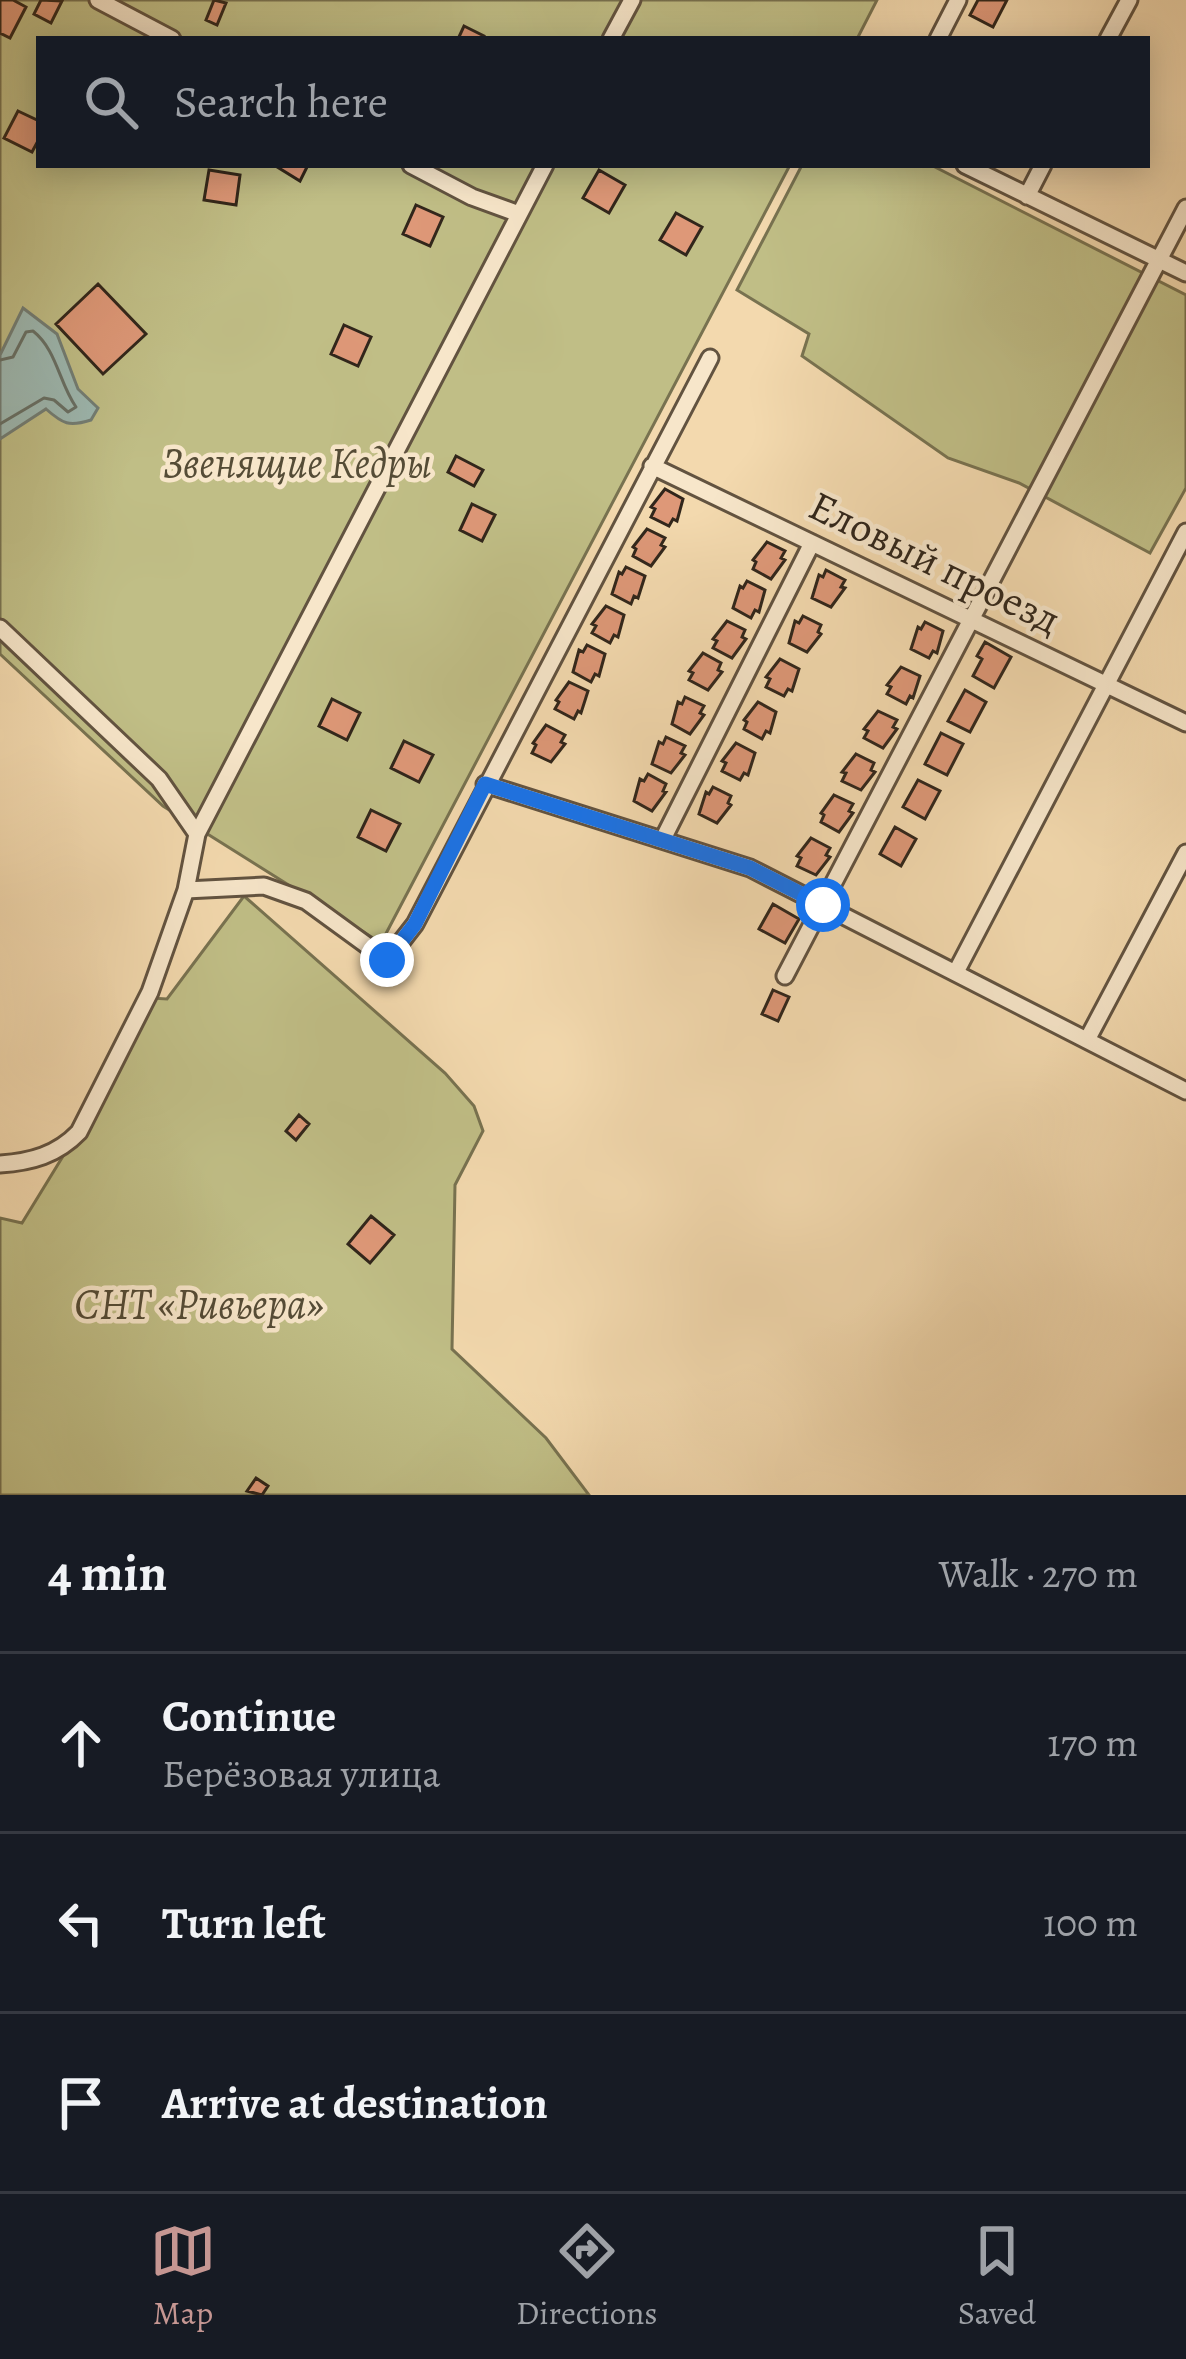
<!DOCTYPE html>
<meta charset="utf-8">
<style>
:root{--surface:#171b24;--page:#20242c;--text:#f1f3f6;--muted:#9ea1a6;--line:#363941;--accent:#c59692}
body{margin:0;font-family:Alegreya,serif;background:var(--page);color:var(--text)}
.stop{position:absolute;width:36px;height:36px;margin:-27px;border:9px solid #1a73e8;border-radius:50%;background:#fff}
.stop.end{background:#1a73e8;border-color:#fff;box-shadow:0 3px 12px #0008}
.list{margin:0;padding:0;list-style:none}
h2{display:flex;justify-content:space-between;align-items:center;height:156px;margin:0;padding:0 48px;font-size:51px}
h2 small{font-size:39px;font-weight:400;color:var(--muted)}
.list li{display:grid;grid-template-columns:78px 1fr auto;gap:36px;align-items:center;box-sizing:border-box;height:180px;padding:0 48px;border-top:3px solid var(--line)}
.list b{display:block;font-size:45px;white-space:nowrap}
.list p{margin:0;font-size:39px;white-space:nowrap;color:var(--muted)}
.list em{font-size:39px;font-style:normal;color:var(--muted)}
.icon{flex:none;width:66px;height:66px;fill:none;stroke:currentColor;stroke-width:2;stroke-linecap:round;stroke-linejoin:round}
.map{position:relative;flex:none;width:1186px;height:1495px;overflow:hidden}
.search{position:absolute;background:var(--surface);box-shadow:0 6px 30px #0003;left:36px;right:36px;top:36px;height:132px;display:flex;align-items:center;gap:30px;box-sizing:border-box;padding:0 42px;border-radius:0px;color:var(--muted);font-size:45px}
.sheet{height:696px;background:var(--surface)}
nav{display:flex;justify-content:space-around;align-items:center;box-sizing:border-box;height:168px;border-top:3px solid var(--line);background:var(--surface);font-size:33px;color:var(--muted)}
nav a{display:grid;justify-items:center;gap:6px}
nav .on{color:var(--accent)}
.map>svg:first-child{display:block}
.green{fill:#c0be86;stroke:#787250;stroke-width:3}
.water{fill:#9db9b2;stroke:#727e76;stroke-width:3}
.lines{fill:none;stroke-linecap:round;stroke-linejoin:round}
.shore{stroke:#677066;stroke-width:3}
.building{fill:#de9878;stroke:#31261b;stroke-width:3}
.minor-casing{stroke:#625340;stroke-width:21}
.minor{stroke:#f7e6ca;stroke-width:15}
.route{stroke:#1a73e8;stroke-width:15}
.labels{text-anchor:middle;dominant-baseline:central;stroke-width:9;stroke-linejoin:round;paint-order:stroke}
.park-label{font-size:42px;font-style:italic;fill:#554c36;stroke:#f7e6ca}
.street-label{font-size:42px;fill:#31261b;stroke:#f7e6ca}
</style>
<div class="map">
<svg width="1186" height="1495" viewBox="0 0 1186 1495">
<rect width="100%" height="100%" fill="#f3d9ae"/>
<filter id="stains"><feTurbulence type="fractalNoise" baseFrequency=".00167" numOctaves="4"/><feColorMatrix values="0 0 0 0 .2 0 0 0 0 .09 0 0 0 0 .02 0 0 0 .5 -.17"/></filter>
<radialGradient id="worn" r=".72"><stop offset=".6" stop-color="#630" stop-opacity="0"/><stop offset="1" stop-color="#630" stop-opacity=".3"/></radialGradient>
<path class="green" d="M0 0H877L857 39H39V165H790L381 943 163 806 0 654Z
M802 165H931L1186 295V488L1150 553 1019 483 948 458 802 356 809 334 737 290Z
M244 896 445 1073 474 1106 483 1131 455 1185 452 1349 546 1438 589 1495H0V1218L22 1223 106 1086 151 998 167 999Z"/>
<path class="water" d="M23 308 57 334 78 389 98 408 91 420C69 427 63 424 46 409L0 439V355Z"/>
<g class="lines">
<path class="shore" d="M0 360 13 357 26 332 33 331C57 350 59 383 76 407L68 412 54 400 44 398 0 424"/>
</g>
<path class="building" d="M0 0H13L26 7 10 38 0 33Z
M41 0 62 1 51 23 34 14Z
M214 0 226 3 217 25 206 20Z
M978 0H1007L993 27 970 15Z
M464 26 484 36 483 39H458Z
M18 111 39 121V139L32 152 4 138Z
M274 165H308L300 181Z
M209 170 240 175 236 205 204 200Z
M599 170 625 185 609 213 583 198Z
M416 205 443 217 430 246 403 234Z
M676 213 702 227 686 255 660 240Z
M98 284 146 334 103 374 56 324Z
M344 325 371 337 358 366 331 354Z
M456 456 483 470 474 486 448 472Z
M665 489 683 499 677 521 673 519 669 526 651 517 655 509 651 507Z
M472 504 495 515 482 541 460 530Z
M647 529 665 538 661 545 665 547 651 566 633 556 636 549 633 547Z
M767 542 785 551 781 558 785 560 771 579 753 569 756 562 753 560Z
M626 567 645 576 638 598 634 596 631 604 612 594 619 572 622 574Z
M826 570 845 580 841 587 845 588 831 607 812 598 819 575 823 577Z
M747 581 765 590 759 612 755 610 751 618 733 608 740 586 743 588Z
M606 606 624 615 618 637 614 635 610 643 592 633 596 626 592 624Z
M803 616 821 625 818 632 821 634 807 652 789 643 795 621 799 623Z
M727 621 745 630 742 637 746 639 732 658 713 648 717 641 713 639Z
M925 622 943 631 937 653 933 651 929 658 911 649 918 627 921 629Z
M985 642 1011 657 994 688 973 676 982 659 977 656Z
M587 645 605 654 599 676 595 674 591 682 573 672 579 650 583 652Z
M703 653 721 663 718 670 722 672 708 690 689 680 693 673 689 671Z
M780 659 799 669 792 691 788 689 784 696 766 687 770 679 766 677Z
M901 667 920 676 913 698 910 696 906 704 887 694 891 687 887 685Z
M569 682 588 691 581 713 578 711 574 719 555 709 559 702 556 700Z
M965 690 986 702 970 732 948 721Z
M685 697 704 706 700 713 704 715 690 734 672 724 678 702 682 704Z
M332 699 360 713 347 740 319 726Z
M758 702 776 712 770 733 766 731 762 739 744 729 747 722 744 720Z
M878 711 897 720 893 727 897 729 883 748 864 738 868 731 864 729Z
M546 725 565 735 561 742 565 744 551 762 532 753 536 745 533 743Z
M941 733 963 744 947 775 925 764Z
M666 737 685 746 681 753 685 755 671 773 652 764 659 742 663 744Z
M404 741 433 755 419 782 391 768Z
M736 743 755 753 748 775 744 773 740 780 722 771 726 763 722 761Z
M856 754 874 763 871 770 875 772 861 790 842 781 846 773 842 772Z
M648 774 666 784 663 791 666 792 652 811 634 801 640 779 644 781Z
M918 780 940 791 925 819 903 807Z
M713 787 731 796 728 803 731 805 717 823 699 814 706 792 709 794Z
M834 795 853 804 849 811 853 813 839 832 821 822 824 815 821 813Z
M371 810 400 824 386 851 358 837Z
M895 827 916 839 901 866 880 854Z
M811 838 830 848 826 855 830 857 816 875 797 866 801 858 797 856Z
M773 904 799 919 785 943 759 929Z
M773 990 789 997 778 1021 762 1014Z
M299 1115 309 1124 296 1140 286 1131Z
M371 1216 394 1235 370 1263 348 1244Z
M256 1478 268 1486 262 1495 247 1491Z"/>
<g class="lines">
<defs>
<path id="minor" d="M98 0 172 39
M611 39 632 0
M938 39 958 0
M1108 39 1129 0
M411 165 472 197 519 214
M965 165 1186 273
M1027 196 1043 165
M652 466 1186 723
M0 628 159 779 197 834
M485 784 750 868 1186 1091
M663 839 812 543
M186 890 264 886 306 901 387 960 415 924 710 358
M956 972 1186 532
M785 976 1186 208
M1087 1040 1186 853
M0 1164C31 1162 57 1155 79 1132L150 992 186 890 197 834 545 165"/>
</defs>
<use href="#minor" class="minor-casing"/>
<use href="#minor" class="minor"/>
</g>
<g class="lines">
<path class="route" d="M387 960 415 924 485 784 750 868 823 905"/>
</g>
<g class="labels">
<g class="park-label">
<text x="297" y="462">Звенящие Кедры</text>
<text x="199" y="1303">СНТ «Ривьера»</text>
</g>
<g class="street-label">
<text transform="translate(935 562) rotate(26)">Еловый проезд</text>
</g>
</g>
<rect width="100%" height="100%" filter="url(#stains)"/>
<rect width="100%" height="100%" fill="url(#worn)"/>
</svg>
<div class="stop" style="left:823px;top:905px"></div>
<div class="stop end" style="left:387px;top:960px"></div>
<div class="search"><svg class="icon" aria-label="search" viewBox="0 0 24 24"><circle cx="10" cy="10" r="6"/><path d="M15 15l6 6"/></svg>Search here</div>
</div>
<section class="sheet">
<h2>4 min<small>Walk · 270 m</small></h2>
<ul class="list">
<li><svg class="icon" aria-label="ahead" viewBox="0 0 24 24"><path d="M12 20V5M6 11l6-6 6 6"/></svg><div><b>Continue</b><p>Берёзовая улица</p></div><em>170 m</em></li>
<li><svg class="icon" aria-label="left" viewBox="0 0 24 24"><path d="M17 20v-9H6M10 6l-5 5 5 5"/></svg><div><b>Turn left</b></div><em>100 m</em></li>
<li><svg class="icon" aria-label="arrive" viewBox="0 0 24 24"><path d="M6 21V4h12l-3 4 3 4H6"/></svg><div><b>Arrive at destination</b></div></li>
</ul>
</section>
<nav>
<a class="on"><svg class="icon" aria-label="map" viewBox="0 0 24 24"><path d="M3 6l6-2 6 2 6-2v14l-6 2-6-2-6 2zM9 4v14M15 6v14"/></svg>Map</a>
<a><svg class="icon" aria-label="directions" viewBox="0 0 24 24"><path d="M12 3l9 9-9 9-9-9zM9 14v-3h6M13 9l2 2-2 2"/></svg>Directions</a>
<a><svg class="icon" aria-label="saved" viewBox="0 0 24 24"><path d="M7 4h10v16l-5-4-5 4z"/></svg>Saved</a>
</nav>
